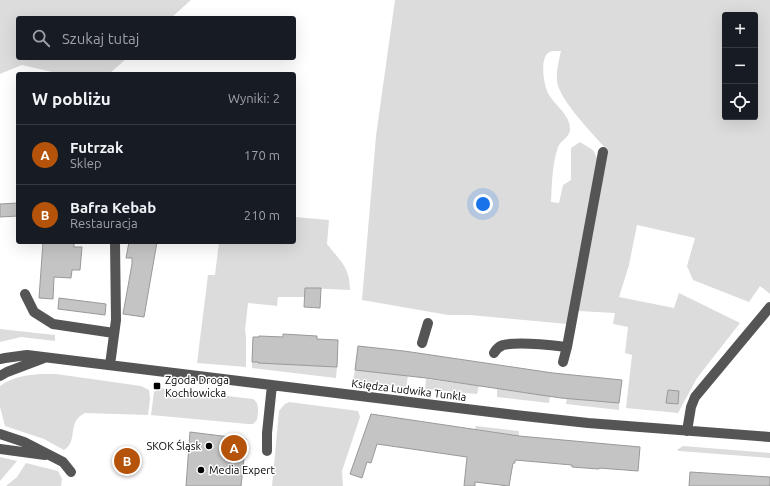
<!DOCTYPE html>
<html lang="pl">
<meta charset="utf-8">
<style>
:root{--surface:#171b24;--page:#20242c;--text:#f1f3f6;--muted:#9ea1a6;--line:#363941;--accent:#b45309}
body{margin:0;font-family:Ubuntu,sans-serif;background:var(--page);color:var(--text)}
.controls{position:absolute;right:12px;top:12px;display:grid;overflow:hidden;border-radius:4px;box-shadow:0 4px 16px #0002}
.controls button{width:36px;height:36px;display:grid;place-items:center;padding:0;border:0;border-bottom:1px solid var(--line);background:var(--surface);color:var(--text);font:20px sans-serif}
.you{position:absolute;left:483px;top:204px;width:14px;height:14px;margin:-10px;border:3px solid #fff;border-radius:50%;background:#1a73e8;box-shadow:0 0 0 6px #1a73e833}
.badge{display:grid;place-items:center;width:26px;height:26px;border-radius:50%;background:var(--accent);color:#fff;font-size:13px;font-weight:700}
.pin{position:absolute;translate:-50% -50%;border:2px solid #fff;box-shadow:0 1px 4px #0006}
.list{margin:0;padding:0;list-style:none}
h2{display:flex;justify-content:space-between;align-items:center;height:52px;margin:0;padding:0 16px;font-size:17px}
h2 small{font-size:13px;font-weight:400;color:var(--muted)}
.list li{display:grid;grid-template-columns:26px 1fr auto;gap:12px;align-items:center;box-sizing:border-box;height:60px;padding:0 16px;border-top:1px solid var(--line)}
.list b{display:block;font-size:15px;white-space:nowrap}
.list p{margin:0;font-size:13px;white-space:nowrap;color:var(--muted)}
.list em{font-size:13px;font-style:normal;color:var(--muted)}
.icon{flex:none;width:22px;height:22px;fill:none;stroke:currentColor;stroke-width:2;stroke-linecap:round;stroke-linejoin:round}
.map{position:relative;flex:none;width:770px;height:486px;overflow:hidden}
.search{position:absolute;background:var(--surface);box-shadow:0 4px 16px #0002;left:16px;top:16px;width:280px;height:44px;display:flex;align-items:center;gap:10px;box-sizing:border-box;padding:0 14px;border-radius:4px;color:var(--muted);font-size:15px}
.panel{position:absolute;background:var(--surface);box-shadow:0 4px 16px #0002;left:16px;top:72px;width:280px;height:172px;border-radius:4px}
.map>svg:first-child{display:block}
.green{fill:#dcdcdc;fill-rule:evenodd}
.building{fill:#c4c4c4;stroke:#999}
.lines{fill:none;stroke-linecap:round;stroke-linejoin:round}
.minor{stroke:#555;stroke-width:10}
.poi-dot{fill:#000;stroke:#fff;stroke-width:1.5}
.labels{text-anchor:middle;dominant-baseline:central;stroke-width:3;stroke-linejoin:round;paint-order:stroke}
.poi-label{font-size:11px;fill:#000;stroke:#fff;text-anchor:start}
.street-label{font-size:11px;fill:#000;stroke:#fff}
</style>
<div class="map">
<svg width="770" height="486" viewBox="0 0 770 486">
<rect width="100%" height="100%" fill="#fff"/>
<path class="green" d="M0 0H191L171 18H18V58H127L109 74H61L22 65 0 74Z
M395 0H770V294L760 286 749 302 693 280 687 266 695 238 637 225 629 265 619 297 674 308 679 293 740 323 697 378 678 413 626 408 632 355 625 353 628 327 613 324 615 313 578 311 608 151C594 135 559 100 557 81 556 70 559 61 561 51 556 51 550 50 547 54 540 62 544 85 548 93 554 105 571 115 570 130 569 138 561 140 558 147 552 165 552 183 551 202L559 203 563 185 571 180V148L580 142 593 150 598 160 567 324 470 315H448L362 300 376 136ZM725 15H755V117H725Z
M294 212 295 217 329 220 327 244C340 261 350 267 350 290L306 288 305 297H278L277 306 248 303 245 330 246 336V367L197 363 208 275H215L219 242H294Z
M0 329 55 335V341L21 337 0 342Z
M252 362H258V363L337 367 336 378 252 368Z
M355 370 408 376 406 387 353 380Z
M41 374H56L141 386 149 390 150 399 148 415 85 413C66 422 79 441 64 450L44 439 5 426 0 407V386C12 377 27 375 41 374Z
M426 379 479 386 477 394 425 389Z
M160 388 253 399C260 403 258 412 257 420L253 424H248L151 415 154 392Z
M497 389 550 396 549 403 497 397Z
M567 398 619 403V410L566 404Z
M289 402 358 411 360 417 342 471 343 486H272L279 411 285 404Z
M476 426 519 431V436L475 429Z
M683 446 770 453V458L679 451 677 450Z
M0 457 17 461 0 481Z
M26 463 58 471 62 479 61 486H6L17 477Z"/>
<path class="building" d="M18 203V216L0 217V204Z
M43 242H74V247H82L80 270H72L71 278 54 277 53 299 39 298Z
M129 242H157L144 317 123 314 132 264V258H126Z
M305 288H321L320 308 304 307Z
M59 298 106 304 105 315 58 309Z
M283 334 317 336V339L338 340 337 367 258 363V362H252L253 337H259V336L283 337Z
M358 346 404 351 553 373 622 380 619 403 561 398 426 378 355 370Z
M668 390 679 391 678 404 666 403Z
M371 414 519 436 640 447 638 471 599 468V469L585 468 572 467V465L515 460V463H513L509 486 475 482V486H464L467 457 377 444 371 463 367 462 362 478 350 474Z
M190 432 246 439 241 486H186Z
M690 472 770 477V486H689Z"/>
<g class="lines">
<path class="minor" d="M25 294 34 312 53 324 114 333
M422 343 428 323
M494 353C496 349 498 347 503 345 519 341 550 345 567 347
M0 359 5 358 27 355 515 415 588 423 770 437
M563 362 567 347 603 152
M110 365 116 320 115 242
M0 376 7 372 44 358
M687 431 691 407 695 397 770 307
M0 434 24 442 63 462 71 472
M0 449 45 455
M267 451V433L272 385"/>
</g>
<g class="poi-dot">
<rect x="153" y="382" width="8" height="8" rx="2"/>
<circle cx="209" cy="446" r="4"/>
<circle cx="201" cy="470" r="4"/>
</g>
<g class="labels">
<g class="poi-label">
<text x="165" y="380">Zgoda Droga<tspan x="165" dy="13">Kochłowicka</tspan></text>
<text x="201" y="446" text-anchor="end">SKOK Śląsk</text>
<text x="209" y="470">Media Expert</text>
</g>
<g class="street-label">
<text transform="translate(409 390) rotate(7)">Księdza Ludwika Tunkla</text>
</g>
</g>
</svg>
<div class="controls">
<button>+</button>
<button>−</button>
<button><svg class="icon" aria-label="locate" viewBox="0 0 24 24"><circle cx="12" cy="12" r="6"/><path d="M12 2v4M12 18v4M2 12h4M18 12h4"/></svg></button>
</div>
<div class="you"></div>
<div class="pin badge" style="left:234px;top:448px">A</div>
<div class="pin badge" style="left:127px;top:461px">B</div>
<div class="search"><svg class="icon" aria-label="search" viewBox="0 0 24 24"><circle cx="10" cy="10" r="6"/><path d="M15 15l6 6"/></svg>Szukaj tutaj</div>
<section class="panel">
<h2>W pobliżu<small>Wyniki: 2</small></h2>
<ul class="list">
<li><span class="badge">A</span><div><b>Futrzak</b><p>Sklep</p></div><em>170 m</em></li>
<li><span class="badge">B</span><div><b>Bafra Kebab</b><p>Restauracja</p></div><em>210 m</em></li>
</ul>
</section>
</div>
